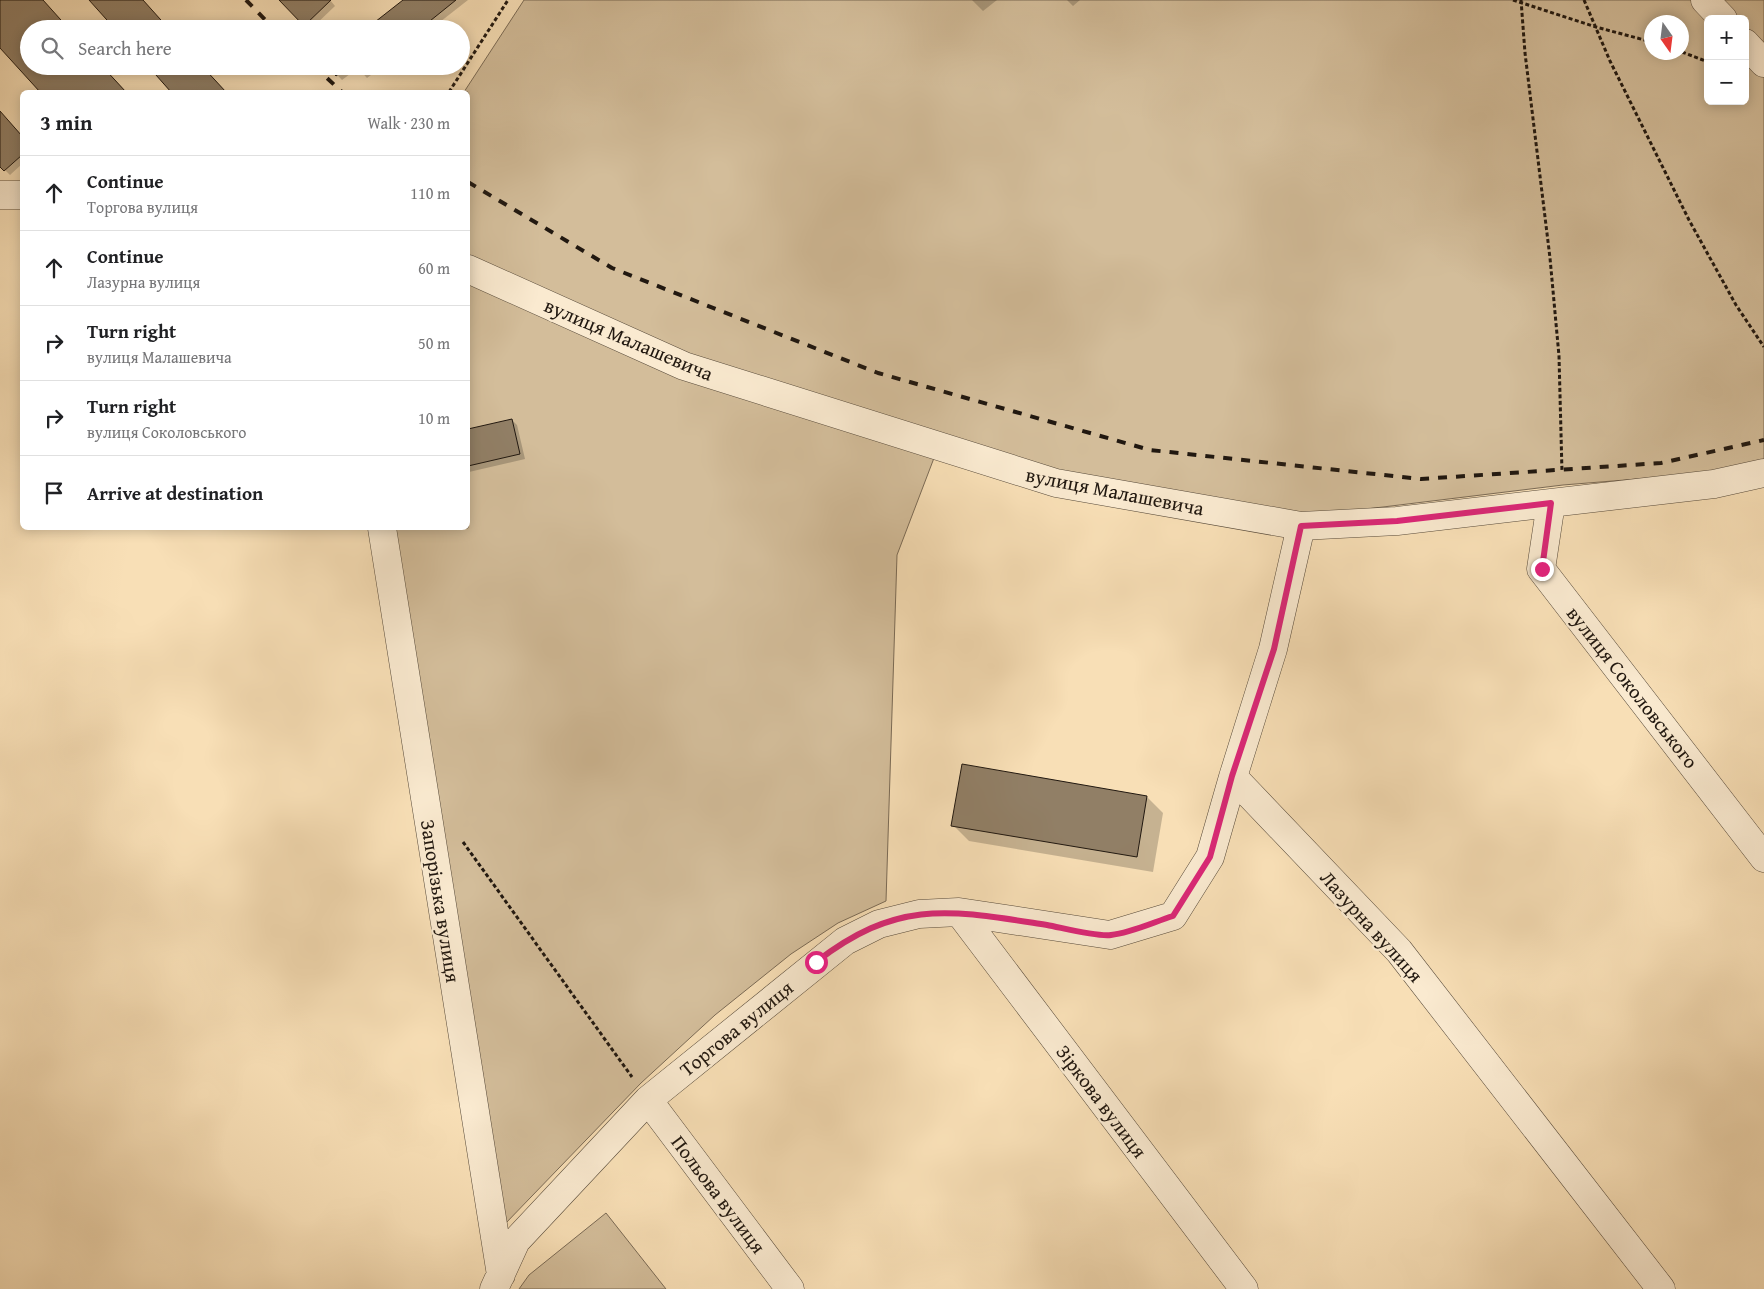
<!DOCTYPE html>
<meta charset="utf-8">
<style>
:root{--surface:#fff;--page:#f6f6f6;--text:#202124;--muted:#757577;--line:#e0e0e0}
body{margin:0;font-family:"Gentium Book Plus",serif;background:var(--page);color:var(--text)}
.controls{position:absolute;right:15px;top:15px;display:grid;overflow:hidden;border-radius:8px;box-shadow:0 2px 12px #0003}
.controls button{width:45px;height:45px;display:grid;place-items:center;padding:0;border:0;border-bottom:1px solid var(--line);background:var(--surface);color:var(--text);font:25px sans-serif}
.compass{position:absolute;left:1644px;top:15px;width:45px;height:45px;border-radius:50%;background:var(--surface);box-shadow:0 2px 12px #0003;rotate:166deg}
.stop{position:absolute;width:15px;height:15px;margin:-11px;border:4px solid #db2777;border-radius:50%;background:#fff}
.stop.end{background:#db2777;border-color:#fff;box-shadow:0 1px 5px #0008}
.list{margin:0;padding:0;list-style:none}
h2{display:flex;justify-content:space-between;align-items:center;height:65px;margin:0;padding:0 20px;font-size:21px}
h2 small{font-size:16px;font-weight:400;color:var(--muted)}
.list li{display:grid;grid-template-columns:32px 1fr auto;gap:15px;align-items:center;box-sizing:border-box;height:75px;padding:0 20px;border-top:1px solid var(--line)}
.list b{display:block;font-size:19px;white-space:nowrap}
.list p{margin:0;font-size:16px;white-space:nowrap;color:var(--muted)}
.list em{font-size:16px;font-style:normal;color:var(--muted)}
.icon{flex:none;width:28px;height:28px;fill:none;stroke:currentColor;stroke-width:2;stroke-linecap:round;stroke-linejoin:round}
.map{position:relative;flex:none;width:1764px;height:1289px;overflow:hidden}
.search{position:absolute;background:var(--surface);box-shadow:0 2px 12px #0003;left:20px;top:20px;width:450px;height:55px;display:flex;align-items:center;gap:12px;box-sizing:border-box;padding:0 18px;border-radius:28px;color:var(--muted);font-size:19px}
.panel{position:absolute;background:var(--surface);box-shadow:0 2px 12px #0003;left:20px;top:90px;width:450px;height:440px;border-radius:8px}
.map>svg:first-child{display:block}
.green{fill:#d3bd9a;stroke:#7a6a55;fill-rule:evenodd}
.shadow{fill:#0003}
.building{fill:#917f66;stroke:#211810}
.lines{fill:none;stroke-linecap:round;stroke-linejoin:round}
.minor-casing{stroke:#574a3a;stroke-width:29}
.path{stroke:#211810;stroke-width:3;stroke-dasharray:4 2.5;stroke-linecap:butt}
.minor{stroke:#faead0;stroke-width:28}
.rail{stroke:#211810;stroke-width:4;stroke-dasharray:9 9;stroke-linecap:butt}
.route{stroke:#db2777;stroke-width:6}
.labels{text-anchor:middle;dominant-baseline:central;stroke-width:4.5;stroke-linejoin:round;paint-order:stroke}
.street-label{font-size:20px;fill:#211810;stroke:#faead0}
</style>
<div class="map">
<svg width="1764" height="1289" viewBox="0 0 1764 1289">
<rect width="100%" height="100%" fill="#f8dfb6"/>
<filter id="stains"><feTurbulence type="fractalNoise" baseFrequency=".004" numOctaves="4"/><feColorMatrix values="0 0 0 0 .2 0 0 0 0 .09 0 0 0 0 .02 0 0 0 .5 -.17"/></filter>
<radialGradient id="worn" r=".72"><stop offset=".6" stop-color="#630" stop-opacity="0"/><stop offset="1" stop-color="#630" stop-opacity=".3"/></radialGradient>
<path class="green" d="M524 0H1764V461L1699 474 1563 485 1301 517 1062 473 685 357 468 258V92H464ZM1708 19H1745V101H1708ZM1652 22H1682V52H1652Z
M468 282 934 458 897 555 886 901 838 923 791 954 715 1015 641 1083 504 1225 394 528H468Z
M606 1213 666 1289H519L529 1275Z"/>
<path class="shadow" d="M0 0H42L29 29V66H101L125 92H42L0 46Z
M281 0H330L335 6 311 29H308Z
M405 0H468L431 29H368Z
M972 0H997L983 11Z
M1067 0H1080L1073 6Z
M150 66H201L225 92H173Z
M329 66H383L367 78 358 68 342 80Z
M0 112 22 137V164L10 175 0 165Z
M512 420 517 425 525 459 469 472 468 430Z
M1147 797 1163 813 1153 872 969 841 953 825Z"/>
<path class="building" d="M0 0H43L69 29H29V66H102L126 92H40L0 48Z
M89 0H143L169 29H115Z
M279 0H331L304 26Z
M403 0H456L420 29H366Z
M148 66H202L226 92H171Z
M327 66H349L336 76Z
M355 66H372L362 74Z
M0 111 22 136V155L4 171 0 167Z
M512 419 520 454 468 466V429Z
M962 764 1147 796 1137 857 951 826Z"/>
<g class="lines">
<defs>
<path id="minor" d="M1705 0 1723 19
M1745 43 1764 63
M0 195H22
M468 269 684 366 1056 483 1301 526 1397 521 1714 484 1764 473
M1551 503 1541 569 1764 858
M1301 526 1273 649 1233 777 1399 951 1661 1289
M382 528 501 1275
M959 912 1244 1289
M648 1100 790 1289
M494 1289 516 1241 648 1100 845 941 879 924 919 914 959 912 1110 935 1173 916 1210 857 1233 777"/>
</defs>
<use href="#minor" class="minor-casing"/>
<path class="path" d="M1513 0 1596 27 1652 42
M1521 0 1525 53 1550 258 1559 356 1562 472
M1584 0 1610 61 1689 220 1736 305 1764 347
M1682 52 1708 62
M449 92 508 0
M463 842 632 1077"/>
<use href="#minor" class="minor"/>
<path class="rail" d="M246 0 274 29
M314 66 342 92
M468 182 612 268 878 373 1150 450 1421 479 1661 463 1764 440"/>
</g>
<g class="lines">
<path class="route" d="M816 962C899 898 950 910 1047 925 1063 928 1097 937 1111 935 1131 933 1154 922 1173 916L1210 857 1232 776 1274 649 1301 526 1397 521 1551 503 1542 569"/>
</g>
<g class="labels">
<g class="street-label">
<text transform="translate(629 339) rotate(23)">вулиця Малашевича</text>
<text transform="translate(1115 491) rotate(11)">вулиця Малашевича</text>
<text transform="translate(1633 687) rotate(52)">вулиця Соколовського</text>
<text transform="translate(441 901) rotate(81)">Запорізька вулиця</text>
<text transform="translate(1372 926) rotate(48)">Лазурна вулиця</text>
<text transform="translate(736 1028) rotate(-39)">Торгова вулиця</text>
<text transform="translate(1102 1101) rotate(53)">Зіркова вулиця</text>
<text transform="translate(719 1194) rotate(53)">Польова вулиця</text>
</g>
</g>
<rect width="100%" height="100%" filter="url(#stains)"/>
<rect width="100%" height="100%" fill="url(#worn)"/>
</svg>
<div class="controls">
<button>+</button>
<button>−</button>
</div>
<svg class="compass" viewBox="-18 -18 36 36"><path d="M0-13l5 13h-10z" fill="#e53935"/><path d="M0 13l5-13h-10z" fill="#757577"/></svg>
<div class="stop" style="left:816px;top:962px"></div>
<div class="stop end" style="left:1542px;top:569px"></div>
<div class="search"><svg class="icon" aria-label="search" viewBox="0 0 24 24"><circle cx="10" cy="10" r="6"/><path d="M15 15l6 6"/></svg>Search here</div>
<section class="panel">
<h2>3 min<small>Walk · 230 m</small></h2>
<ul class="list">
<li><svg class="icon" aria-label="ahead" viewBox="0 0 24 24"><path d="M12 20V5M6 11l6-6 6 6"/></svg><div><b>Continue</b><p>Торгова вулиця</p></div><em>110 m</em></li>
<li><svg class="icon" aria-label="ahead" viewBox="0 0 24 24"><path d="M12 20V5M6 11l6-6 6 6"/></svg><div><b>Continue</b><p>Лазурна вулиця</p></div><em>60 m</em></li>
<li><svg class="icon" aria-label="right" viewBox="0 0 24 24"><path d="M7 20v-9h11M14 6l5 5-5 5"/></svg><div><b>Turn right</b><p>вулиця Малашевича</p></div><em>50 m</em></li>
<li><svg class="icon" aria-label="right" viewBox="0 0 24 24"><path d="M7 20v-9h11M14 6l5 5-5 5"/></svg><div><b>Turn right</b><p>вулиця Соколовського</p></div><em>10 m</em></li>
<li><svg class="icon" aria-label="arrive" viewBox="0 0 24 24"><path d="M6 21V4h12l-3 4 3 4H6"/></svg><div><b>Arrive at destination</b></div></li>
</ul>
</section>
</div>
